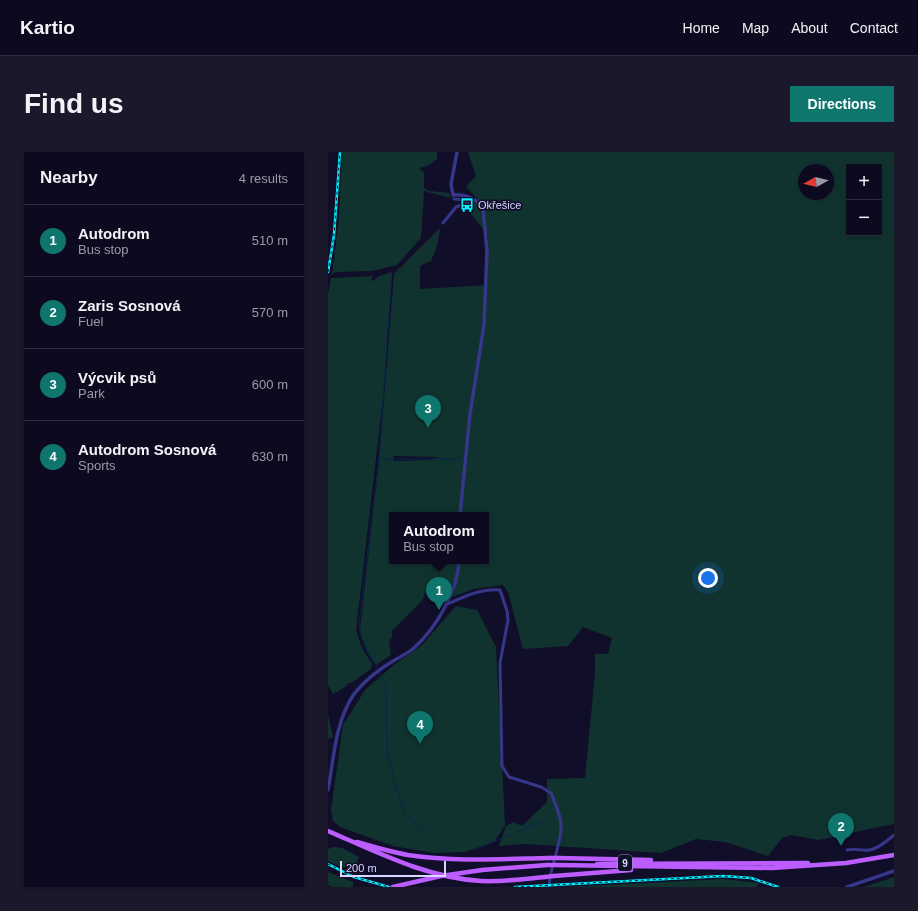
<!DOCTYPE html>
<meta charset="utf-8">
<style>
:root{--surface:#0d0a1f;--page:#1b182c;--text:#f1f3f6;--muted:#9a9aa4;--line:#2d2b3d;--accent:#0f766e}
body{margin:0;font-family:Arial,sans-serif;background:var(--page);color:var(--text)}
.controls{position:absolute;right:12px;top:12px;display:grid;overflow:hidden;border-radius:0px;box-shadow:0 2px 6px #0003}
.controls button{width:36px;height:36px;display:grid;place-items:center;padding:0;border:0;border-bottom:1px solid var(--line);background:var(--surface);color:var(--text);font:20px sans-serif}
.compass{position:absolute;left:470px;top:12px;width:36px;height:36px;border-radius:50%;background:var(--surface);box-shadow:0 2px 6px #0003;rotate:262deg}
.scale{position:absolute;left:12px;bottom:10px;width:106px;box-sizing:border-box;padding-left:4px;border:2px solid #d9d6ff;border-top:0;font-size:11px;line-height:14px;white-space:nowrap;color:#d9d6ff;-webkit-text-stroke:3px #110e29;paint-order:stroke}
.you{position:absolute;left:380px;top:426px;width:14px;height:14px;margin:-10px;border:3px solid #fff;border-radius:50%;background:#1a73e8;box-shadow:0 0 0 6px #1a73e833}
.badge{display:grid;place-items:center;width:26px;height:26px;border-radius:50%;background:var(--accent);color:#fff;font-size:13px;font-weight:700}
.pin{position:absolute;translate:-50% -33px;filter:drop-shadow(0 1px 2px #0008)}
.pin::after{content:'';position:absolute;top:21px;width:14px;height:12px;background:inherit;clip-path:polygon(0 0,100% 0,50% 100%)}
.popup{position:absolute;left:61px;top:360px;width:100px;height:52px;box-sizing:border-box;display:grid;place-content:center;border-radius:0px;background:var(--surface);filter:drop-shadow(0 1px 3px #0005);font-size:13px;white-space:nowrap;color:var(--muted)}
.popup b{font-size:15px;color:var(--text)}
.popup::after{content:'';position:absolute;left:50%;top:100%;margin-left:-8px;border:8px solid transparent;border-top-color:var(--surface)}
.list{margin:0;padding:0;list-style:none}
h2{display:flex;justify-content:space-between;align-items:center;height:52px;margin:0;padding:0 16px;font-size:17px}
h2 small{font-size:13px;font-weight:400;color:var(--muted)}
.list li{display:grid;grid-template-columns:26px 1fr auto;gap:12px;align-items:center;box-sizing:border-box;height:72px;padding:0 16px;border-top:1px solid var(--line)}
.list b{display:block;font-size:15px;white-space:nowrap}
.list p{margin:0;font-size:13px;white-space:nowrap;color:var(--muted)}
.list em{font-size:13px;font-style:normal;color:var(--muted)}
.map{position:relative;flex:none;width:566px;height:735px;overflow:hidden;border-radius:0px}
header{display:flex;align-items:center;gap:24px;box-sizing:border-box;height:56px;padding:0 20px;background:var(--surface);border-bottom:1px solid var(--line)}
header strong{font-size:19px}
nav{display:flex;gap:22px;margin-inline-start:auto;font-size:14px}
.intro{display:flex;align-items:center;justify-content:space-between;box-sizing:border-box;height:96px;padding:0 24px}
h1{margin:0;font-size:28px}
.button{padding:10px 18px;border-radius:0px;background:var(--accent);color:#fff;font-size:14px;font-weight:700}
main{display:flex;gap:24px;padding:0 24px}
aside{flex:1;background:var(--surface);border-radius:0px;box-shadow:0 2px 6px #0003}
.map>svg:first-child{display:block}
.green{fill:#113330;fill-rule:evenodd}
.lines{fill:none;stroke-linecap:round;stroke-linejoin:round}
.stream{stroke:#08254d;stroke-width:1}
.minor{stroke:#36368b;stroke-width:3}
.tertiary{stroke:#36368b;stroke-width:3.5}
.primary{stroke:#bb5dff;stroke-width:4.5}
.rail-casing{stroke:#02f1ff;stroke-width:2.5}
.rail{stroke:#110e29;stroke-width:1;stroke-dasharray:3;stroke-linecap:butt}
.primary-bridge{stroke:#bb5dff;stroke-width:4.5}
.labels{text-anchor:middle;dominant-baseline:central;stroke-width:3.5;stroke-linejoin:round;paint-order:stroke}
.shield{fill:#110e29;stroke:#9d9abf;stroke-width:1}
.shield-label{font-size:10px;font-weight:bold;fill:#d9d6ff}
.poi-label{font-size:11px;fill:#d9d6ff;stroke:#110e29;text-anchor:start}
</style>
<header>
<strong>Kartio</strong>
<nav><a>Home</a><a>Map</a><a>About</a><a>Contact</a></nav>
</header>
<div class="intro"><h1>Find us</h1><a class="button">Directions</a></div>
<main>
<aside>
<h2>Nearby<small>4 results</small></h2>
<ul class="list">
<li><span class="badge">1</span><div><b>Autodrom</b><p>Bus stop</p></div><em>510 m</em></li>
<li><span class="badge">2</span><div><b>Zaris Sosnová</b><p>Fuel</p></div><em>570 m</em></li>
<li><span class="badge">3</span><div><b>Výcvik psů</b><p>Park</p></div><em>600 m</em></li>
<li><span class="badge">4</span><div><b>Autodrom Sosnová</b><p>Sports</p></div><em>630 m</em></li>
</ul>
</aside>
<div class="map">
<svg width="566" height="735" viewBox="0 0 566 735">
<rect width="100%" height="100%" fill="#110e29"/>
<path class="green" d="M14 0H109V7L101 13 92 16 93 19 96 20V36L101 39 121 41 123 46 96 39 93 86 69 113 44 119 7 120 4 123 11 65Z
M140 0H566V671L565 672 491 688 463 683 454 686 440 704 397 690 368 687 333 701 198 692 171 694 178 674 186 670 194 674 219 650V627L257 626 267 522V502H280L284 486 255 475 240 494 195 497 180 440 175 433 146 437 124 445 110 443 104 436 102 440 97 441C96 443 96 445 95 447 94 449 67 477 64 478V485L61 489 63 503 48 513C40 501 35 491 32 477L51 310 66 122 71 116H74L73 115 112 76 109 94 103 109 92 114V137L159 133 160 83 138 56 150 47 138 35 148 24ZM521 15H551V81H521ZM476 18H500V42H476ZM65 304 111 305 102 308 66 309ZM64 363H158V409H64Z
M64 120 56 237 28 478 34 496 44 512 43 517 23 531H20L17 535 5 542 0 533V142L3 126 45 124 43 128 45 129 51 124Z
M128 454 149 458 168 495 177 673 167 689 137 700 106 701 65 694 12 675 5 669 3 658 15 573 37 538 67 512 93 494Z
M0 563 5 585 0 587Z
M5 695 14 696 31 705 27 714C17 718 9 713 0 709V697Z
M0 720 25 730V735H4L0 733Z
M566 725V735H536Z
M395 727 432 731 428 735H238Z"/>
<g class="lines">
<path class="stream" d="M52 307H131
M50 517C39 500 33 491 31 471L51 307 64 120
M51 520 58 534 59 601 76 661 96 677 92 683
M146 698 220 667"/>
<path class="minor" d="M126 47 140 48
M115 71 128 55 146 48
M117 453C136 445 152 436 172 438L179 459 180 468 172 511 174 614 181 625 213 635 223 641C227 652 234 665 233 677 232 696 222 714 221 735
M519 698C528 696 533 699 541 698 550 697 559 689 566 683"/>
<path class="tertiary" d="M129 0 123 32 125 43C136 42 149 46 155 56L159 99 156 173 142 262 132 363
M0 638C6 606 7 570 26 542 37 528 50 518 65 509 72 505 80 501 86 496 108 476 130 439 131 409
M519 735 566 719"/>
<path class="primary" d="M0 679C49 700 99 726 153 729 174 730 196 727 217 725
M29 690C46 695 63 700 80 703 126 710 174 707 221 706
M230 706 323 708
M269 712 480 711
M228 713 444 716 518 711 566 703
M154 718 219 713
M226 724 303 718"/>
<defs>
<path id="rail" d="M0 120 6 83 12 0
M0 712 26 725 61 735
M187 735 395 724 423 726 450 735"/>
</defs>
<use href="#rail" class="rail-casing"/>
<use href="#rail" class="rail"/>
<path class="primary-bridge" d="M221 706H230
M219 713H228
M217 725 226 724
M65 735 113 724 154 718"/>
</g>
<defs>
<symbol id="bus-bare" viewBox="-9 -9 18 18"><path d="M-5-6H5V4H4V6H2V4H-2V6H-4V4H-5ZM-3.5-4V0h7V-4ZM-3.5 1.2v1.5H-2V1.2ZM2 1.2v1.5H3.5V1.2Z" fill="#02f1ff" stroke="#110e29" stroke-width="2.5" paint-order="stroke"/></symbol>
</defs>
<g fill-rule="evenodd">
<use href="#bus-bare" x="129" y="43" width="20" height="20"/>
</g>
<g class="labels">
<rect class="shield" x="290" y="703" width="14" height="16" rx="3"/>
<g class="shield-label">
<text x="297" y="711">9</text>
</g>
<g class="poi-label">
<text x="150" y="53">Okřešice</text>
</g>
</g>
</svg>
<div class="controls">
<button>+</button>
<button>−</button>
</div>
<svg class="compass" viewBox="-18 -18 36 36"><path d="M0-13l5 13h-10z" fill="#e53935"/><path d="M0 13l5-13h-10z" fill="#9a9aa4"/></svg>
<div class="scale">200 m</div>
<div class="you"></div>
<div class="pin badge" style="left:111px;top:458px">1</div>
<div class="popup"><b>Autodrom</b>Bus stop</div>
<div class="pin badge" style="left:513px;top:694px">2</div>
<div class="pin badge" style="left:100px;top:276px">3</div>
<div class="pin badge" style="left:92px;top:592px">4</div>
</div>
</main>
